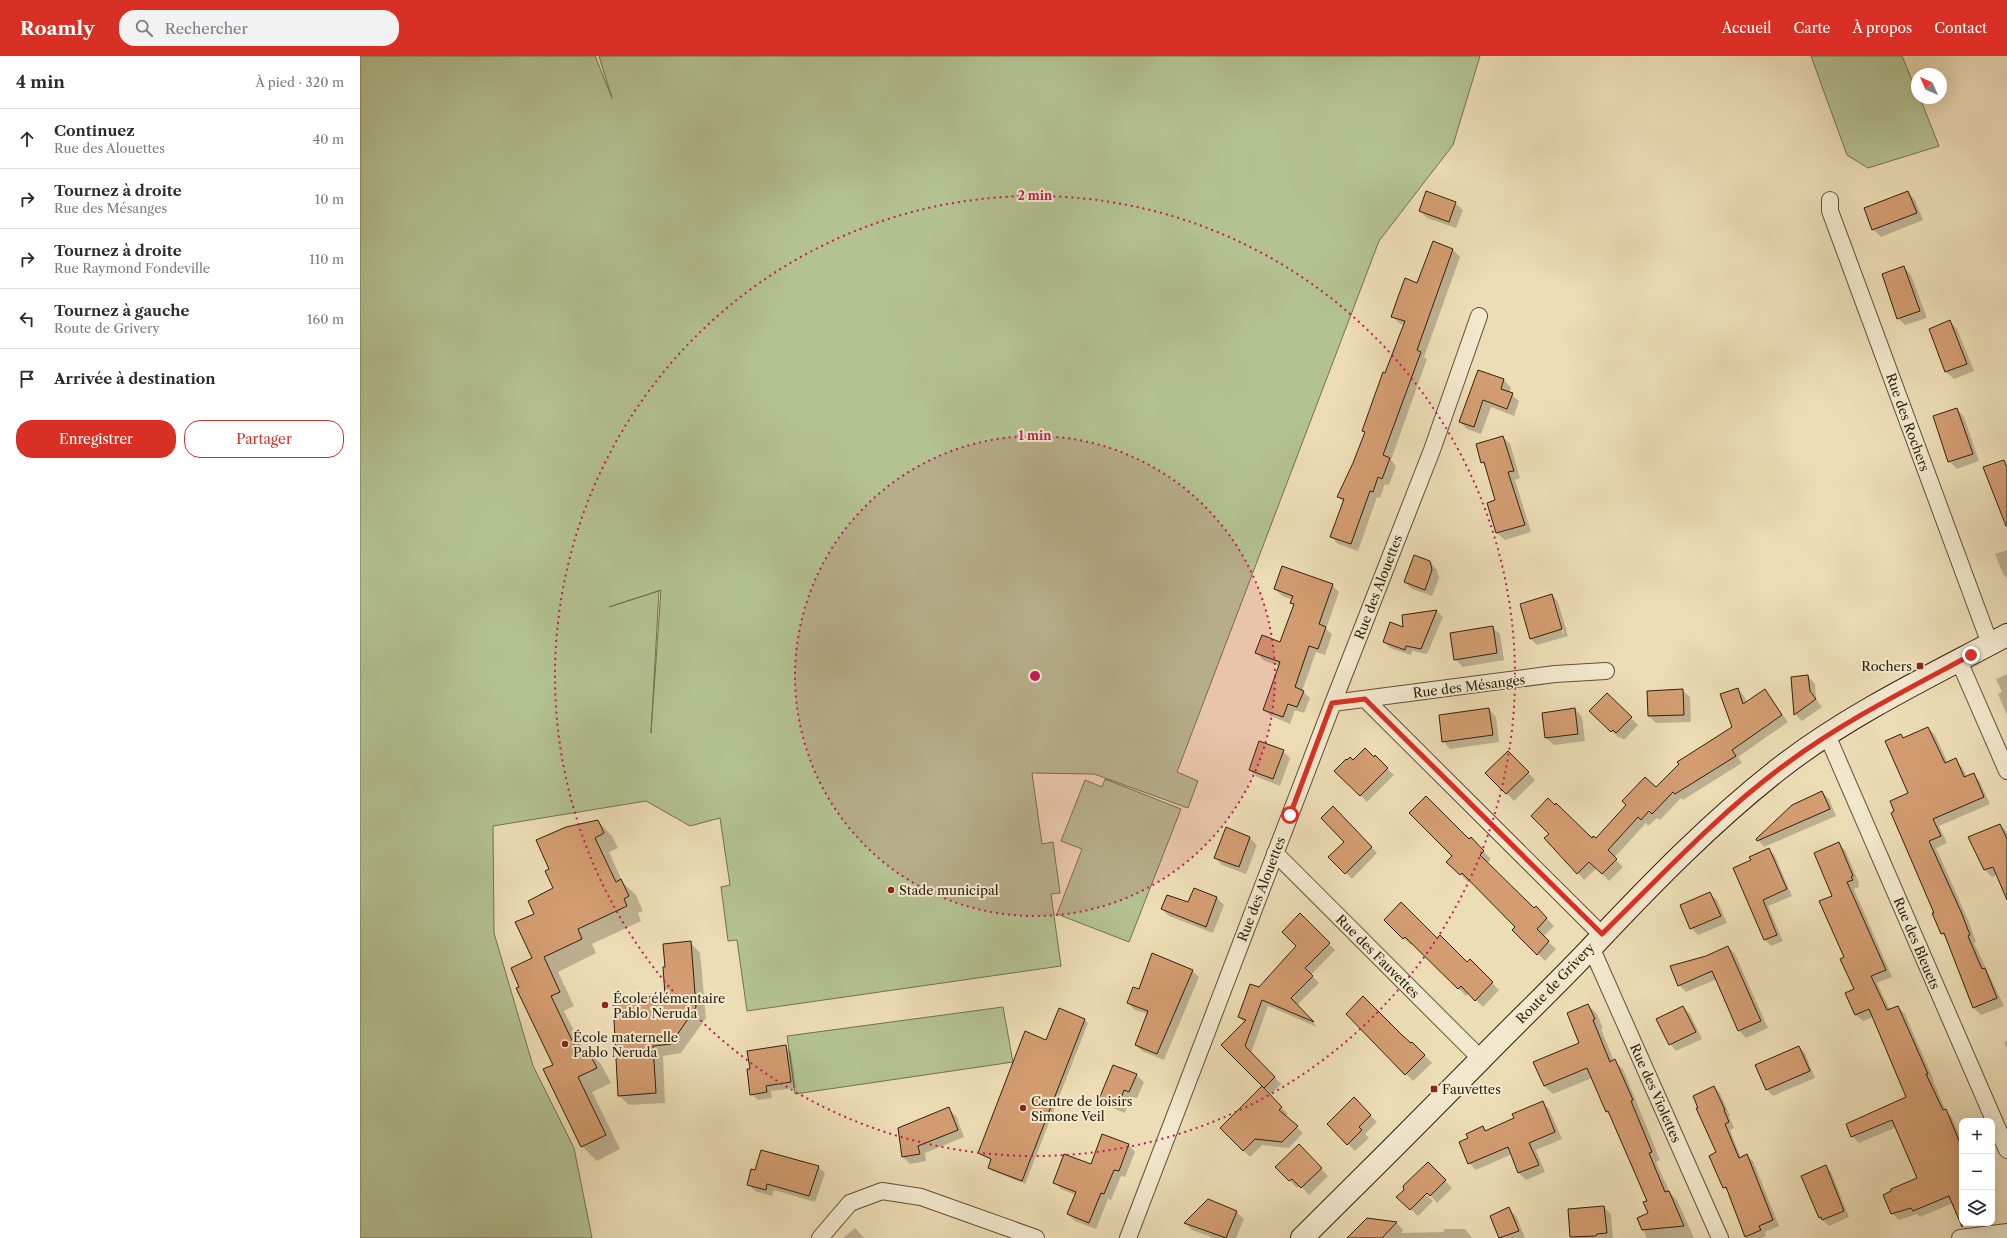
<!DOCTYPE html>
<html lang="fr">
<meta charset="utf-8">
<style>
:root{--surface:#fff;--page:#f2f2f3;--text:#2b2b33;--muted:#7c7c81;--line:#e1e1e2;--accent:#d93025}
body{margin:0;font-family:"Libre Caslon Text",serif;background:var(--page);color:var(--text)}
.controls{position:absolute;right:12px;bottom:12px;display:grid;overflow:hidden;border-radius:8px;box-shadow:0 4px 16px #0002}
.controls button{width:36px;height:36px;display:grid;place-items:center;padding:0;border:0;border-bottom:1px solid var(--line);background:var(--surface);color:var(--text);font:20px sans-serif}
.compass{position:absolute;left:1551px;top:12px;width:36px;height:36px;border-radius:50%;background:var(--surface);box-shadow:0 4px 16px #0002;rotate:315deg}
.stop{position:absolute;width:12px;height:12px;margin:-9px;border:3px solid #d93025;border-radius:50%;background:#fff}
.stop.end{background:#d93025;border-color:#fff;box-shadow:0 1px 4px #0008}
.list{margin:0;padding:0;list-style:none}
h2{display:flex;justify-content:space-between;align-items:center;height:52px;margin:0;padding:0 16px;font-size:17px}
h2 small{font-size:13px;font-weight:400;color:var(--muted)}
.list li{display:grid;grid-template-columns:26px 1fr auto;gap:12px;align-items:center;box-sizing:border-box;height:60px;padding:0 16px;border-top:1px solid var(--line)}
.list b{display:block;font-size:15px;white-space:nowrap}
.list p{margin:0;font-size:13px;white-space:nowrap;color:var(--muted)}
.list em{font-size:13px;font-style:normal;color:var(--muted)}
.actions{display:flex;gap:8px;padding:12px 16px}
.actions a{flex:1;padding:9px 0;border:1px solid var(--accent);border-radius:16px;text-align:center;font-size:14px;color:var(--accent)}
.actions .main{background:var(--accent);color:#fff}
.icon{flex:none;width:22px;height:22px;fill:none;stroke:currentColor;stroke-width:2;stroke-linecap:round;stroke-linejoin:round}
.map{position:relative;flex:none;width:1647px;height:1182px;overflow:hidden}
header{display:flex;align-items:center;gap:24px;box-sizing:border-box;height:56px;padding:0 20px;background:var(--accent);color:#fff}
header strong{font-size:19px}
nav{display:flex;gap:22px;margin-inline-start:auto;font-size:14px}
.search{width:280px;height:36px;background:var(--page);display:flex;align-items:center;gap:10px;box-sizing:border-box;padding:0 14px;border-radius:16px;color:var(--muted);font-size:15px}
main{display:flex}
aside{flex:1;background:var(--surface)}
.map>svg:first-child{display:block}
.green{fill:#b4c291;stroke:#717250;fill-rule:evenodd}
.shadow{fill:#0003;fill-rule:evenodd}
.building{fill:#d39d71;stroke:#2e210f}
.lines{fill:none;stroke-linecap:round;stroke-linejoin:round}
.street-casing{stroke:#5e5038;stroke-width:18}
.secondary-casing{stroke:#2e210f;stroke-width:24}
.street{stroke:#f3e9cf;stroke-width:16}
.secondary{stroke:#f3e9cf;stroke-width:22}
.route{stroke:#d93025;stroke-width:5}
.ring{fill:none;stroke:#c2185b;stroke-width:2;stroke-dasharray:2 4}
.poi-dot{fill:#8f2418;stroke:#f3e9cf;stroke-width:1.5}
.labels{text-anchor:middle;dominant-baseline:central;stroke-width:4;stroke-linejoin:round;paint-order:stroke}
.street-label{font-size:13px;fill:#2e210f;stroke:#f3e9cf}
.poi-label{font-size:13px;fill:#2e210f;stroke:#f3e9cf;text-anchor:start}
.centre{fill:#c2185b;stroke:#f3e9cf;stroke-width:2}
.ring-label{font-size:12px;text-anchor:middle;font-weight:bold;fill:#c2185b;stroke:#f3e9cf;stroke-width:4;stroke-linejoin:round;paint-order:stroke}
</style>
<header>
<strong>Roamly</strong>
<div class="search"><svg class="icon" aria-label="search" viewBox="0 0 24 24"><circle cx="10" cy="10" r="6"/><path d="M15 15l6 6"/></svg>Rechercher</div>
<nav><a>Accueil</a><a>Carte</a><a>À propos</a><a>Contact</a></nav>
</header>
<main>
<aside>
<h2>4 min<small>À pied · 320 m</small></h2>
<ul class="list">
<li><svg class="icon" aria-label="ahead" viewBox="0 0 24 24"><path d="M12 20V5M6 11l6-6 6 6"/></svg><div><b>Continuez</b><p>Rue des Alouettes</p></div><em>40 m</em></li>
<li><svg class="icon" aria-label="right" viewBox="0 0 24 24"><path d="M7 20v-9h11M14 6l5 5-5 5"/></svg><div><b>Tournez à droite</b><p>Rue des Mésanges</p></div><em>10 m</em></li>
<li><svg class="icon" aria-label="right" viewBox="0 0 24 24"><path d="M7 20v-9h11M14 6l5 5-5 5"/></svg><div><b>Tournez à droite</b><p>Rue Raymond Fondeville</p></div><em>110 m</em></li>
<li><svg class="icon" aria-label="left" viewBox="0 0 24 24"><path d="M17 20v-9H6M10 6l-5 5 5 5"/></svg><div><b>Tournez à gauche</b><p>Route de Grivery</p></div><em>160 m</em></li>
<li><svg class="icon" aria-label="arrive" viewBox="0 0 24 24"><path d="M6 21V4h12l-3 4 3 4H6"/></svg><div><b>Arrivée à destination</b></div></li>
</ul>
<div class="actions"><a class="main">Enregistrer</a><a>Partager</a></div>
</aside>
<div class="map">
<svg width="1647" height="1182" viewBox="0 0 1647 1182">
<rect width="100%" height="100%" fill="#edddb5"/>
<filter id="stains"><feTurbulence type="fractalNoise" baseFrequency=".005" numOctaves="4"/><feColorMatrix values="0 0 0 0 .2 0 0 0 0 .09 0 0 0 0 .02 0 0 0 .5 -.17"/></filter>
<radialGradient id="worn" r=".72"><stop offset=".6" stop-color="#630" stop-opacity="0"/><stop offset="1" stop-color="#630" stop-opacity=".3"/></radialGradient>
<path class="green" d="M0 0H235L252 42 239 0H1120L1093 89 1019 185 817 716 838 725 828 752 734 718 672 717 682 788 693 786 700 837 691 838 701 910 387 955 377 884 368 885 361 831 370 829 360 762 330 770 286 745 133 770 134 877 173 1010 214 1092 232 1182H0ZM301 534 291 676V677L299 535 249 551Z
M1451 0H1542L1557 36V42H1560L1579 90 1508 112 1487 99Z
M745 723 821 753 769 886 697 858 722 793 701 785 725 724 742 731Z
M643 951 653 1006 435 1038 427 980Z"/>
<path class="shadow" d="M1548 136 1555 144 1563 164 1521 181 1513 173Z
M1095 147 1103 154 1096 172 1067 162 1060 155Z
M1073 187 1093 194 1100 201 1064 301 1067 303 1031 404 1036 410 1029 429 1025 428 1020 442 1017 441 998 495 978 488 971 480 984 446 978 441 994 408 1005 377 1003 375 1044 269 1039 267 1032 260 1058 228Z
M1544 211 1551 219 1567 262 1545 269 1538 262Z
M1590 266 1597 273 1614 315 1594 323 1586 316 1570 273Z
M1119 315 1144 324 1151 332 1149 337 1159 345 1154 360 1131 351 1121 378 1107 373 1100 366Z
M1597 353 1604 361 1619 405 1597 413 1589 405Z
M1143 381 1150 388 1160 422 1155 424 1171 476 1145 484 1137 477 1128 447 1137 445 1126 410 1122 406Z
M1647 494V522L1643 518 1635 498Z
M1070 506 1077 514 1079 522 1072 540 1052 533 1045 526Z
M972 529 979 536 966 573 972 578 965 599 956 596 942 635 950 642 944 657 935 654 930 668 911 660 904 654 919 610 903 604 897 597 921 587 935 550 932 547 933 544 922 540 915 533Z
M1192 539 1198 546 1208 580 1177 589 1171 583ZM1193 546H1195L1204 578H1203Z
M1077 555 1083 561 1067 598 1052 595 1051 599 1030 592 1024 586 1045 573 1043 560Z
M1132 571 1140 578 1144 604 1103 611 1095 603Z
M1647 618V659L1638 638 1642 636 1636 623Z
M1448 620 1455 628 1456 643 1462 651 1442 665 1435 658Z
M1377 633 1384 640 1387 647 1405 635 1428 666 1378 701 1382 707 1323 744 1321 742 1300 764 1297 762 1288 770 1286 767 1254 802 1263 811 1249 825 1237 812 1224 824 1218 817 1232 783H1236L1373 671Z
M1322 634 1330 641 1331 666 1296 667 1289 660Z
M1247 638 1278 669 1264 684 1260 681 1259 682 1230 655Z
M1129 653 1136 661 1139 686 1090 693 1083 685Z
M1215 653 1222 661 1225 685 1194 689 1186 682 1183 658Z
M1568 672 1575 679 1588 707 1595 704 1602 711 1607 721 1613 719 1620 726 1630 748 1579 770 1587 787 1576 792 1609 866 1616 886 1614 887 1644 950 1621 959 1614 952 1588 883 1582 878 1574 858 1575 857 1550 738 1541 679 1544 682Z
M923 695 930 702 920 730 897 721 890 714Z
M1148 696 1175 724 1154 745 1127 717Z
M1015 701 1034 719 1007 746 976 715 993 706Z
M1462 736 1469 743 1476 760 1404 791 1398 784Z
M973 752 1017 797 992 823 970 801 985 786Z
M238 765 252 780 258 792 249 796 263 827 276 839 283 855 278 857 281 865 232 888 236 897 198 916 214 950 204 955 224 995 227 994 241 1008 251 1027 232 1036 260 1093 237 1105 222 1090 195 1009 161 931 173 902 176 858 194 833 190 814Z
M1640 769 1647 776V829L1637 819 1632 821 1625 814Z
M866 772 890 782 897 789 886 818 862 809 855 802Z
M1111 783 1131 803 1127 807 1174 854 1176 852 1194 870 1183 881 1196 893 1185 905 1154 874 1157 871 1110 824 1108 826 1088 806Z
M1478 788 1485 794 1499 827 1498 828 1499 831 1494 833 1532 921 1517 927 1530 954 1538 951 1545 958 1574 1025H1573L1586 1055 1592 1061 1602 1087V1160L1593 1147 1560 1161 1557 1158 1539 1164 1532 1157 1558 1122 1537 1071 1499 1087 1492 1080 1548 1041 1513 961 1503 965 1496 959 1495 934 1485 902 1473 840Z
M1409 793 1415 800 1432 840 1408 850 1423 885 1411 890 1405 884 1374 813 1392 805Z
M1350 837 1357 844 1367 867 1338 879 1331 872Z
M857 842 864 849 853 877 809 860 802 853Z
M940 859 975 894 951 919 959 927 937 949 957 971 908 950 891 997 921 1028 911 1038 863 989 885 967 879 961 899 932 937 890Z
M1025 864 1077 884 1107 907 1110 904 1139 934 1123 951 1109 937 1106 940 1053 887 1051 889Z
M330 886 340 897 346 962 321 997 303 1000 305 1047 269 1049 259 1039 306 940V912Z
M1368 891 1375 898 1408 972 1386 982 1379 974 1357 923 1326 936 1319 929 1346 901Z
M832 915 839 921 804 1004 782 995 776 989 788 958 775 954 768 947 780 934Z
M1228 949 1237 958 1243 972 1241 973 1254 1005 1263 1013 1300 1104 1296 1106 1310 1137 1317 1144 1334 1182H1287L1278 1162 1290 1158 1288 1146 1251 1060 1246 1055 1232 1022 1193 1038 1184 1030 1175 1006 1221 987Z
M1323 951 1330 958 1342 983 1316 995 1310 988Z
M987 958 1051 989 1052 987 1072 1007 1053 1025Z
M724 964 728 967 665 1128 633 1115 629 1112 632 1104 619 1097 687 985Z
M1647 985V992L1644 986Z
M425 990 431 997 436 1032 411 1035 412 1042 398 1044 391 1038V1013Z
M1439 991 1445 997 1455 1022 1413 1040 1407 1034 1396 1010Z
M776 1019 784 1026 777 1042 771 1041 765 1057 748 1050 740 1043Z
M902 1031 928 1058 925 1060 943 1077 929 1092 902 1089 890 1101 861 1072Z
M1354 1031 1360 1037 1370 1060H1369L1374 1072 1370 1074 1381 1102 1387 1100 1393 1105 1419 1170 1405 1176 1406 1180 1401 1182H1387L1386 1180 1370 1137 1364 1131 1357 1097Z
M994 1043 1017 1066 1005 1078 1009 1082 995 1095 968 1068Z
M1182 1046 1189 1053 1202 1083 1176 1094 1185 1116 1166 1124 1159 1117 1152 1098 1116 1114 1109 1107V1083L1123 1071 1126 1075 1155 1063Z
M588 1053 596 1060 604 1081 565 1097 566 1105 550 1108 543 1101Z
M769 1089 775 1096 765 1121 761 1120 751 1144 748 1143 736 1173 715 1165 708 1158 716 1139 701 1133 695 1126Z
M939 1089 968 1120 949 1139 940 1129 937 1132 917 1111Z
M1068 1107 1092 1132 1077 1147 1067 1136 1065 1137 1073 1145 1058 1160 1038 1141Z
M1465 1110 1471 1116 1489 1161 1469 1170 1460 1161Z
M458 1111 465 1117 455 1146 414 1134 412 1140 395 1135 388 1128Z
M1244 1151 1251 1158 1253 1182H1213L1211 1180Z
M1149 1153 1156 1160 1165 1182H1140L1131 1160Z
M876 1156 884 1163 876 1182H854L832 1174 825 1167Z
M1007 1163 1037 1167 1043 1174 1041 1177 1084 1176V1173H1105L1112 1182H988Z
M495 1172 504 1182H483Z"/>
<path class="building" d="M1066 135 1096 146 1089 166 1059 155Z
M1548 135 1557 157 1512 174 1504 152Z
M1073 185 1093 193 1057 294 1061 296 1023 399 1030 402 1022 423 1018 421 1013 436 1010 435 991 488 970 481 984 443 977 441 993 407 1005 376 1002 375 1023 316 1025 317 1045 265 1031 261 1038 241 1045 222 1057 227Z
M1544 210 1560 255 1537 263 1522 218Z
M1590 264 1607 308 1585 316 1569 273Z
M1118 314 1144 323 1141 333 1153 337 1147 353 1123 344 1114 371 1099 366Z
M1597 352 1613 398 1588 406 1573 360Z
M1143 380 1154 415 1148 416 1165 469 1136 477 1127 447 1135 444 1124 406 1121 407 1116 388Z
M1644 404 1647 412V470H1646L1623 411Z
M1054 499 1070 505 1072 514 1065 534 1044 526Z
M922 510 973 528 959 568 966 571 958 593 949 590 935 631 944 635 937 651 928 648 923 661 903 654 920 606 895 597 902 579 920 586 934 548 930 547 933 540 914 533Z
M1192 538 1202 573 1170 583 1160 548Z
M1077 554 1061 593 1046 590 1045 594 1023 586 1030 566 1043 571 1042 559Z
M1133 570 1137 597 1094 604 1090 577Z
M1448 619 1450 635 1456 643 1434 659 1431 621Z
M1378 632 1383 648 1405 633 1422 659 1372 694 1376 700 1315 738 1313 736 1292 758 1289 755 1281 764 1278 761 1248 794 1257 803 1242 818 1229 806 1217 818 1184 782 1189 778 1171 760 1188 742 1195 749 1196 747 1232 782 1233 780 1236 782 1266 749 1262 745 1285 721 1296 731 1319 708 1317 706 1372 671 1360 638Z
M1323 633 1324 659 1288 660 1287 635Z
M1247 637 1272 661 1256 677 1253 674 1251 676 1229 655Z
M1129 652 1133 679 1082 686 1079 659Z
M1215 652 1218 678 1185 682 1182 657Z
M1568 671 1585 707 1596 702 1604 721 1614 717 1624 741 1573 763 1581 780 1569 785 1602 858 1610 879 1608 880 1622 913 1625 912 1637 942 1613 952 1584 877 1581 878 1572 857H1574L1531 757 1534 755 1530 745 1548 737 1525 685 1541 678 1543 682Z
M899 685 924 694 913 723 889 714Z
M1005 692 1014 701 1015 699 1028 712 1000 740 974 715 986 703 987 704 990 701 993 704Z
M1148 695 1169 716 1146 738 1125 717Z
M1462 735 1470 753 1397 785 1396 783 1432 749Z
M1066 740 1109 783 1111 781 1124 795 1120 799 1174 852 1176 850 1187 862 1177 873 1189 885 1177 899 1152 874 1155 871 1102 817 1100 819 1086 806 1092 800 1049 757Z
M973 750 1012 791 985 818 968 801 984 786 961 762Z
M238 764 244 777 235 782 256 826 261 823 269 840 264 843 267 850 218 873 222 883 184 901 200 936 191 940 218 997 227 992 237 1012 218 1021 246 1079 221 1091 183 1013 193 1009 156 932 159 931 151 912 172 902 155 866 174 858 168 845 193 832 185 815 189 813 176 784 206 771Z
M1640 768 1647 783V844L1633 811 1624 814 1608 781Z
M866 771 890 781 879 811 854 802Z
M1479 786 1493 820 1491 821 1493 824 1487 826 1526 914 1511 920 1527 954 1538 950 1568 1018H1566L1583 1054 1586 1053 1602 1092V1171L1589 1140 1553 1155 1551 1152 1531 1158 1523 1139 1531 1135V1133L1557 1122 1532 1064 1491 1081 1486 1068 1546 1041 1509 953 1495 959 1485 937 1494 933 1480 903 1484 901 1459 845 1472 840 1454 797Z
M1409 792 1427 833 1403 844 1417 879 1404 884 1373 812 1391 804 1389 801Z
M834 832 857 841 846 871 801 853 807 839 828 846Z
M1350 836 1361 860 1330 873 1320 849Z
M1041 846 1077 882 1080 879 1107 906 1110 903 1133 926 1115 945 1101 930 1098 933 1045 881 1043 883 1024 864Z
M940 857 970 887 945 912 953 920 931 942 954 966 902 944 885 990 915 1021 904 1032 861 989 886 964 878 961 890 928 899 931 936 890 922 876Z
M331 885 336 951 311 988 293 990 296 1037 258 1040 253 945 305 939 303 911H305L303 888Z
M1368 890 1401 965 1378 975 1352 915 1318 930 1310 910 1346 900Z
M792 897 833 914 797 998 775 989 788 955 767 947 773 931 779 933Z
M1003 940 1043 980 1051 987 1052 986 1065 999 1045 1019 986 958Z
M1228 948 1235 963 1233 964 1250 1006 1255 1003 1273 1044 1271 1045 1292 1096 1289 1097 1305 1136 1309 1135 1324 1170 1282 1174 1277 1162 1288 1157 1283 1146 1287 1145 1248 1055 1246 1056 1227 1012 1184 1030 1173 1006 1219 987 1207 957Z
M1323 950 1336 976 1309 989 1296 963Z
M699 952 725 963 662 1125 628 1112 631 1103 618 1097 665 975 686 984Z
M426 989 431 1026 406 1030 407 1036 390 1039 387 1013H390L387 995Z
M1439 990 1450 1015 1406 1034 1395 1009Z
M753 1009 777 1018 769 1036 764 1034 758 1050 739 1043Z
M902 1030 922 1051 919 1054 938 1070 922 1086 895 1083 883 1095 860 1072Z
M1354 1030 1365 1054H1364L1369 1066 1365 1068 1379 1102 1387 1098 1413 1164 1399 1170 1401 1174 1385 1181 1366 1131 1363 1132 1349 1100 1356 1096 1336 1052H1338L1333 1040Z
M994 1041 1011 1059 999 1071 1002 1074 987 1089 967 1068Z
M1183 1045 1195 1076 1169 1087 1179 1109 1158 1117 1148 1091 1108 1108 1099 1086 1108 1082 1106 1078 1123 1070 1125 1075 1154 1062 1152 1058Z
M589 1051 598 1074 558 1090 560 1098 542 1101 538 1072Z
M742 1078 769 1088 759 1115 754 1114 744 1138 741 1137 729 1167 707 1158 716 1136 693 1127 704 1098 731 1108Z
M939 1088 962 1112 941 1132 932 1123 929 1125 915 1111Z
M401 1094 459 1110 449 1140 407 1128 406 1134 387 1129 391 1113 395 1114Z
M1068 1106 1086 1124 1070 1140 1067 1137 1050 1154 1036 1141 1044 1134 1043 1130Z
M1466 1109 1484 1155 1462 1164 1461 1161 1459 1162 1441 1120Z
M848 1143 877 1155 866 1182 824 1167Z
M1244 1150 1247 1177 1237 1178 1236 1180 1210 1181 1208 1153Z
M1149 1151 1159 1175 1139 1182 1130 1160Z
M1007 1162 1037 1166 1022 1182H987Z"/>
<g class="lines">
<defs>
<path id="street" d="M1470 144V155L1630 588
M1599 605 1647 715
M1005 643 1242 879
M973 647 1195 618 1246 615
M1467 679 1647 1094
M915 797 1121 1003
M1231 891 1360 1182
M460 1182 490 1147 522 1135 561 1141 676 1182
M768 1182 973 647 1072 394 1119 260
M1600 1182 1647 1176"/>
<path id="secondary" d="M942 1182C1002 1123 1062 1063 1121 1003 1157 966 1195 930 1230 893 1291 828 1354 763 1424 709 1492 657 1572 619 1647 579"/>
</defs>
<use href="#street" class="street-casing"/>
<use href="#secondary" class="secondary-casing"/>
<use href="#street" class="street"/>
<use href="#secondary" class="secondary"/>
</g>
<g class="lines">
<path class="route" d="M930 759 972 647 1005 643 1242 878C1301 820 1359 757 1426 708 1484 665 1548 633 1611 599"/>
</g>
<circle cx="675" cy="620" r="240" fill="#c2185b" fill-opacity=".12"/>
<g class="ring">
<circle cx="675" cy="620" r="240"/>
<circle cx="675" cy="620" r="480"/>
</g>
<g class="poi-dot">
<rect x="1556" y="606" width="8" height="8" rx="2"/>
<circle cx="531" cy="834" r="4"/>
<circle cx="245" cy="949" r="4"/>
<circle cx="205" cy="988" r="4"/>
<rect x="1070" y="1029" width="8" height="8" rx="2"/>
<circle cx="663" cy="1052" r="4"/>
</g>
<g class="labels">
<g class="street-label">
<text transform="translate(1548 366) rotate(70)">Rue des Rochers</text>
<text transform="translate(1018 531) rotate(-69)">Rue des Alouettes</text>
<text transform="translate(1109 630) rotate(-7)">Rue des Mésanges</text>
<text transform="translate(901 833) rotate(-69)">Rue des Alouettes</text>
<text transform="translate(1557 887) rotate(67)">Rue des Bleuets</text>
<text transform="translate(1018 900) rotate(45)">Rue des Fauvettes</text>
<text transform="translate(1195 927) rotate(-46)">Route de Grivery</text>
<text transform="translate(1296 1037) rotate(66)">Rue des Violettes</text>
</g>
<g class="poi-label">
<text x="1552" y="610" text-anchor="end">Rochers</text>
<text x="539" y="834">Stade municipal</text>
<text x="253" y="942">École élémentaire<tspan x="253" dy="15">Pablo Neruda</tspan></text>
<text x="213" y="981">École maternelle<tspan x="213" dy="15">Pablo Neruda</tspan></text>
<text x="1082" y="1033">Fauvettes</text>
<text x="671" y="1045">Centre de loisirs<tspan x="671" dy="15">Simone Veil</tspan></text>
</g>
</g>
<circle cx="675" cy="620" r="6" class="centre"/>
<g class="ring-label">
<text x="675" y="144">2 min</text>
<text x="675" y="384">1 min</text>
</g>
<rect width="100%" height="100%" filter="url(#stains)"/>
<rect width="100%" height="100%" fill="url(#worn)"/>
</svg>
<div class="controls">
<button>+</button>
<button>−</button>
<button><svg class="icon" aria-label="layers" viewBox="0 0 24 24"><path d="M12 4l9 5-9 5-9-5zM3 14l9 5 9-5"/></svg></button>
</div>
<svg class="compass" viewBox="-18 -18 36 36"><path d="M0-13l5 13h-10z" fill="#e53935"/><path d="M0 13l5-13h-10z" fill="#7c7c81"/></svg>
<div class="stop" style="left:930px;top:759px"></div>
<div class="stop end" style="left:1611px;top:599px"></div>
</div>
</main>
